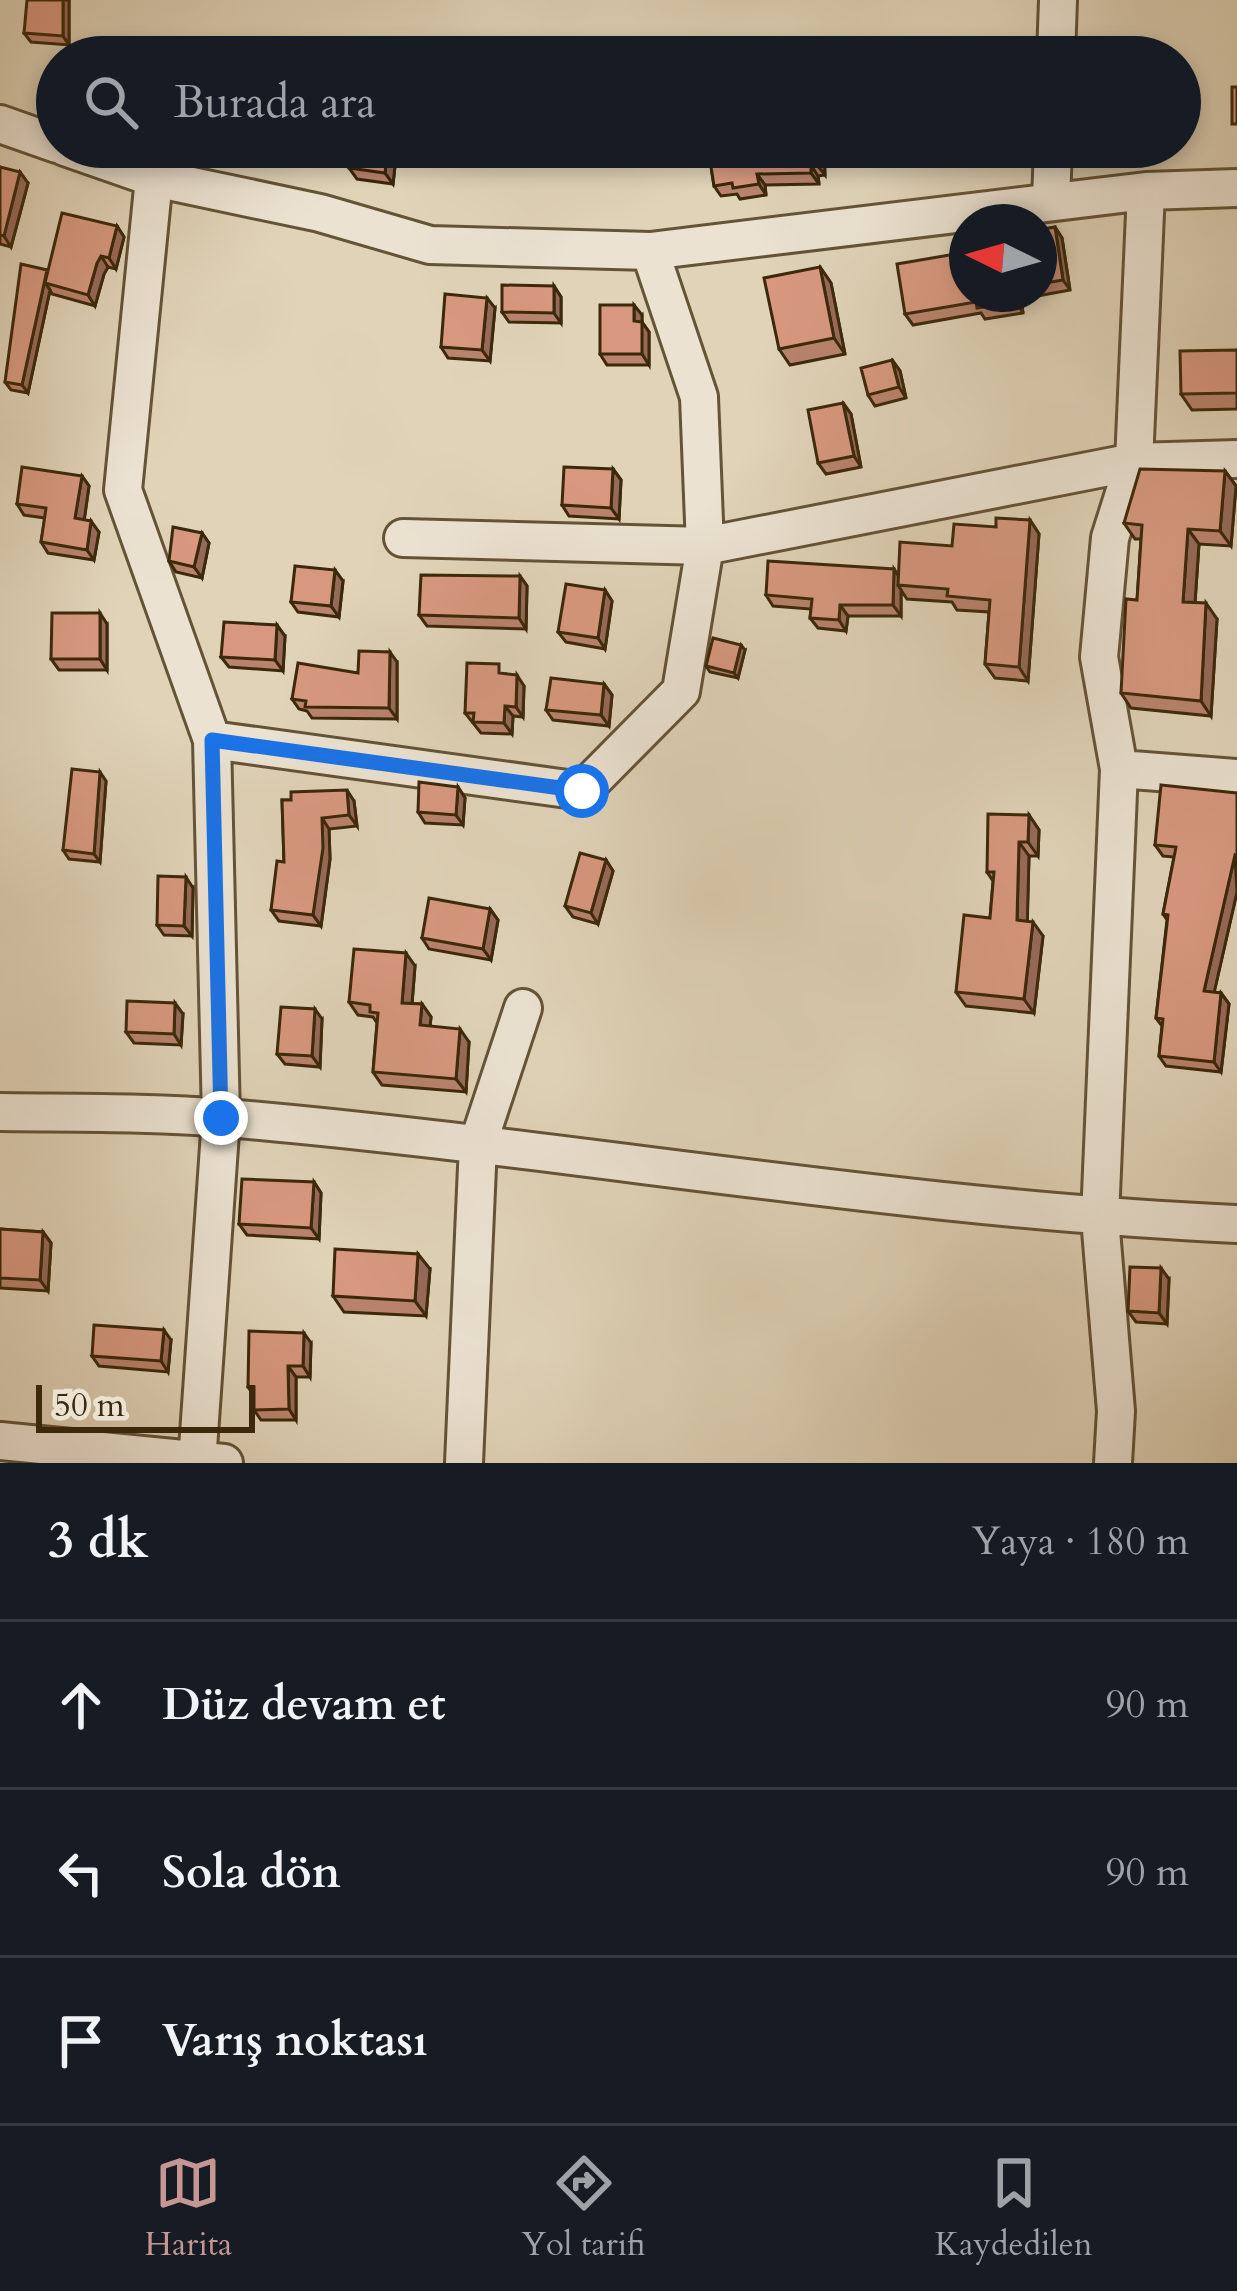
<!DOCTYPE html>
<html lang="tr">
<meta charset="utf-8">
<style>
:root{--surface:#171b24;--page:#242831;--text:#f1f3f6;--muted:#9ea1a6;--line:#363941;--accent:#c59692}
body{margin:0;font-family:Cardo,serif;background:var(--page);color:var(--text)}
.compass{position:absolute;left:949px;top:204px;width:108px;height:108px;border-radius:50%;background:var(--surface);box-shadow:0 6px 18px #0003;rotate:275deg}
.scale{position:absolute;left:36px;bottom:30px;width:219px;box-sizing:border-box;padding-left:12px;border:6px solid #3c280a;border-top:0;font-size:33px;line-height:42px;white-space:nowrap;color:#3c280a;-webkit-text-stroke:9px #ebe2d1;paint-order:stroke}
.stop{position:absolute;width:36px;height:36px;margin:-27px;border:9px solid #1a73e8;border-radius:50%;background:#fff}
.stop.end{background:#1a73e8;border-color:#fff;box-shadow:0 3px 12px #0008}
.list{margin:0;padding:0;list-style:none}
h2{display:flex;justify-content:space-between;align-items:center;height:156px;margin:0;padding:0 48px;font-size:51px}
h2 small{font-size:39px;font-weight:400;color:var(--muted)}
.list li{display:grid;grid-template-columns:78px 1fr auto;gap:36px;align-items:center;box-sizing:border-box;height:168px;padding:0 48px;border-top:3px solid var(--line)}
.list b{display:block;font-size:45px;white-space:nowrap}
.list em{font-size:39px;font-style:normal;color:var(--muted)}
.icon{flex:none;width:66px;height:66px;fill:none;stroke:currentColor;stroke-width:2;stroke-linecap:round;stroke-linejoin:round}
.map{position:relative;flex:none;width:1237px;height:1463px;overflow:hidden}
.search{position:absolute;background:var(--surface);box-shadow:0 6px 18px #0003;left:36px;right:36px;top:36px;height:132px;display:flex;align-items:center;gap:30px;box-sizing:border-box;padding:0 42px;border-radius:66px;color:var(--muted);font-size:45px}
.sheet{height:660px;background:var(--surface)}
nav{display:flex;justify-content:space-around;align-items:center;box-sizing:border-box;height:168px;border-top:3px solid var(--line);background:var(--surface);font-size:33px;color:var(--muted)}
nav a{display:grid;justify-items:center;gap:6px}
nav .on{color:var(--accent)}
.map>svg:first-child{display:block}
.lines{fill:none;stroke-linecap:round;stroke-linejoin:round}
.street-casing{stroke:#655336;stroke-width:42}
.street{stroke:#ebe2d1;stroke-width:36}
.wall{fill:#b9836d;stroke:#3c280a;stroke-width:3}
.shaded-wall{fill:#966a59;stroke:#3c280a;stroke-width:3}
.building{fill:#d7987f;stroke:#3c280a;stroke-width:3}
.route{stroke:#1a73e8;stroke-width:15}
</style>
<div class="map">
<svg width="1237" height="1463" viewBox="0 0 1237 1463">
<rect width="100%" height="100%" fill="#e0d3b8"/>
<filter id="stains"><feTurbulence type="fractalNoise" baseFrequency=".00167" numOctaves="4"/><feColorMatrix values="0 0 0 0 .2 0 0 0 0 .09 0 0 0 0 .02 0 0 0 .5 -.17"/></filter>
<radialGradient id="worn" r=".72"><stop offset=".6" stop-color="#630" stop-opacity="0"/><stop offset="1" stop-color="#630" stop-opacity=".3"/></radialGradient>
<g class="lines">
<defs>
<path id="street" d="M1056 57 1058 0
M0 124 57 144
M65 147 154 178 320 213 430 245 650 251 1146 191 1237 188
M154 178 123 490 212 740 221 1118 197 1463
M1051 202 1053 147
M403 538 705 546 1134 462 1237 459
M212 740 582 791 681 691 705 546 699 397 650 251
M1119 769 1237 778
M0 1112C75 1113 152 1112 227 1118 564 1147 899 1209 1237 1224
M0 1441 224 1463
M464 1463 478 1144 523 1008
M1113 1463 1116 1411 1100 1218 1119 769 1099 657 1110 538 1134 462 1146 191"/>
</defs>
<use href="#street" class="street-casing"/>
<use href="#street" class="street"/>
</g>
<path class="wall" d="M69 0V45L31 42 24 33Z
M150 147H211L210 156Z
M708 147H824L825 175 818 176 819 184 765 185 766 195 740 199 737 194 721 196 714 186Z
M396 157 393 184 357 179 349 168Z
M0 167 28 183 11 247 0 244Z
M117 226 124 237 116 269 108 267 104 274 95 306 52 294 50 290 28 393 11 390 5 382 47 270Z
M1055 227 1062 238 1070 290 1021 299 1023 313 985 319 981 313 913 325 905 314 967 294H1039V230Z
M820 267 831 283 845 354 790 365 779 349Z
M554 286 561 297V323L509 322 502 312Z
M495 308 490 361 448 358 441 347Z
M642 315V322L649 332V365H607L600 354Z
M1237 350V409L1192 410 1181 394Z
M892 360 900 371 906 398 875 406 868 395Z
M843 403 851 414 861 467 826 474 818 463Z
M613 469 621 480 619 519 569 516 562 505Z
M1225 471 1236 486 1231 546 1199 544 1195 603 1217 619 1211 716 1131 708 1121 693 1137 600 1141 539H1135L1124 523Z
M82 476 89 486 84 520 99 532 94 560 48 553 41 542 45 518 24 515 17 504Z
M1030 520 1039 534 1028 681 995 678 985 664 989 612 957 610 952 602 907 599 901 590V616H848L846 631 818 628 810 618 811 609 773 606 766 595 894 569 898 576 952 546 996 527Z
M202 533 209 543 202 578 176 572 169 561Z
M520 576 527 586 526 629 427 626 419 615Z
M343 581 339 617 298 612 291 602Z
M605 590 612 601 605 649 566 642 558 632Z
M107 624V670H59L51 659Z
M285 636 283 671 229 667 221 657Z
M745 650 738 678 710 672 706 666Z
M397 662V719L312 718 307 711 299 709 292 699 358 673Z
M506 674 524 686 523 717 513 716 512 734 481 733 465 713Z
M604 684 612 695 609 726 553 720 546 710Z
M106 781 100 862 69 859 63 850Z
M458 787 465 798 463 825 425 823 418 812Z
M1237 793V892L1214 992 1221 993 1229 1004 1221 1072 1166 1066 1159 1056 1162 1026 1156 1018 1167 920 1163 914 1174 857 1163 856 1155 845Z
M282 800 354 801 357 826 329 829 330 859 321 926 279 921 271 910 284 862Z
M1029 815 1039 830 1038 856H1029L1027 922 1043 936 1034 1013 966 1006 956 992 990 918 993 881 987 872Z
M606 860 613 871 598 924 573 917 565 906Z
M193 888 192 936 164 935 157 925Z
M490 909 498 920 491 960 429 949 422 938Z
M415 966 412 1004H422L431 1017 430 1026 469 1042 466 1092 382 1085 373 1072 377 1023 373 1017 358 1015 349 1002Z
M183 1014 181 1045 134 1043 126 1032Z
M322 1019 320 1067 285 1064 277 1054Z
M314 1182 321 1193 319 1239 247 1235 239 1224Z
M0 1229 43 1232 51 1243 48 1291 0 1288Z
M430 1269 426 1316 344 1312 333 1296Z
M1169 1279 1167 1324 1136 1322 1128 1311Z
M171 1340 168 1372 99 1366 92 1356Z
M311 1343 310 1377H296V1420H261L254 1410V1396L248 1387Z"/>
<path class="shaded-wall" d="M63 0H69V45L63 36Z
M388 147 396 157 393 184 385 173Z
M817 147H824L825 175 817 165Z
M811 165 818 176 819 184 811 173Z
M20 172 28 183 11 247 4 236Z
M757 174 765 185 766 195 759 184Z
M117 226 124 237 116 269 109 258Z
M1055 227 1062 238 1070 290 1063 280Z
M101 256 108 267 104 274 95 306 88 295 97 263Z
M820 267 831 283 845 354 834 338Z
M47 270 45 283 50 290 28 393 22 385Z
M554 286 561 297V323L554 313Z
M1014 294H1017L1021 299 1023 313 1016 302Z
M487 298 495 308 490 361 482 350Z
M634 305 642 315V322L649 332V365L642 354 634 321Z
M892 360 900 371 906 398 899 387Z
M843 403 851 414 861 467 854 456Z
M613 469 621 480 619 519 611 508Z
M1225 471 1236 486 1231 546 1220 531Z
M82 476 89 486 83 529 75 518Z
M1030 520 1039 534 1028 681 1019 667Z
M91 521 99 532 94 560 87 550Z
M1188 529 1199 544 1194 617 1183 602Z
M202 533 209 543 202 578 194 567Z
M894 569 901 580 898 585 901 590V616L893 605Z
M335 570 343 581 339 617 331 606Z
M520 576 527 586 526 629 519 618Z
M605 590 612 601 605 649 598 638Z
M1206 603 1217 619 1211 716 1201 701Z
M840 605 848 616 846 631 839 620Z
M100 613 107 624V670L100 659Z
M277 625 285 636 283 671 275 660Z
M741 645 745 650 738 678 734 673Z
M390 652 397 662V719L389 708Z
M517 675 524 686 523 717 516 707Z
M604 684 612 695 609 726 601 715Z
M505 706 513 716 512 734 504 723Z
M100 772 106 781 100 862 94 854Z
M458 787 465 798 463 825 456 815Z
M347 790 354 801 357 826 349 815Z
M1029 815 1039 830 1038 856 1028 842Z
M322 818 329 829 330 859 321 926 313 915Z
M1019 842 1029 856 1027 935 1017 920Z
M1235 855 1237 892 1212 1002 1204 991Z
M606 860 613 871 598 924 591 913Z
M186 877 193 888 192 936 184 926Z
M490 909 498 920 491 960 483 949Z
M1033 922 1043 936 1034 1013 1024 999Z
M406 953 415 966 411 1016 402 1003Z
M1221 993 1229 1004 1221 1072 1214 1062Z
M175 1003 183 1014 181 1045 174 1034Z
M422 1004 431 1017 429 1038 420 1025Z
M315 1009 322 1019 320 1067 312 1056Z
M460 1029 469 1042 466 1092 456 1079Z
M314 1182 321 1193 319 1239 311 1228Z
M43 1232 51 1243 48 1291 40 1280Z
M418 1254 430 1269 426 1316 415 1301Z
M1161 1268 1169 1279 1167 1324 1159 1313Z
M164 1330 171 1340 168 1372 161 1361Z
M304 1333 311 1343 310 1377 303 1366Z
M288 1366 296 1377V1420L289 1409Z"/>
<path class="building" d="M27 0H63V36L24 33Z
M1232 87H1237V124H1232Z
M352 147H388L385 173 349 168Z
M708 147H817V165H811V173L757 174 759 184 733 188 732 183 714 186Z
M0 167 20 172 4 236 0 235Z
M62 213 117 226 109 258 101 256 97 263 88 295 45 283Z
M1055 227 1063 280 1039 284V230Z
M967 252V294H1014L1016 302 977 308 976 302 905 314 897 264Z
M21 264 47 270 22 385 5 382Z
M820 267 834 338 779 349 764 278Z
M502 285 554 286V313L502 312Z
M445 294 487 298 482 350 441 347Z
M600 305H634V321L642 322V354H600Z
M1237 350V393L1181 394 1180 351Z
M892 360 899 387 868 395 861 368Z
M843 403 854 456 818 463 808 410Z
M22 467 82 476 75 518 91 521 87 550 41 542 46 508 17 504Z
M564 467 613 469 611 508 562 505Z
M1140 469 1225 471 1220 531 1188 529 1183 602 1206 603 1201 701 1121 693 1126 599 1137 600 1142 525 1124 523Z
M996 518 1030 520 1019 667 985 664 990 600 947 596 948 589 898 585 900 542 952 546 954 524 996 527Z
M173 527 202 533 194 567 169 561Z
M768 561 894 569 893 605H840L839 620 810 618 812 599 766 595Z
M295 566 335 570 331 606 291 602Z
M421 575 520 576 519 618 419 615Z
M566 584 605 590 598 638 558 632Z
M52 613H100V659H51Z
M224 622 277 625 275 660 221 657Z
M713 638 741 645 734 673 706 666Z
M359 651 390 652 389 708 305 707 306 701 292 699 298 663 358 673Z
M467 663 499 664V673L517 675 516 707 505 706 504 723 473 722 474 713H465Z
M551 678 604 684 601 715 546 710Z
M72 769 100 772 94 854 63 850Z
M419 782 458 787 456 815 418 812Z
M1161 785 1237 793V856L1235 855 1204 991 1221 993 1214 1062 1159 1056 1163 1019 1156 1018 1168 915 1163 914 1176 847 1155 845Z
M347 790 349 815 322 818 323 848 313 915 271 910 277 861 284 862 282 800H291V792Z
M988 814 1029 815 1028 842H1019L1017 920 1033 922 1024 999 956 992 964 915 990 918 994 872H987Z
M580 853 606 860 591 913 565 906Z
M158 876 186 877 184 926 157 925Z
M429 898 490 909 483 949 422 938Z
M354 949 406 953 402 1003 422 1004 420 1025 460 1029 456 1079 373 1072 378 1013 370 1012V1005L349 1002Z
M127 1001 175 1003 174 1034 126 1032Z
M281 1007 315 1009 312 1056 277 1054Z
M242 1179 314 1182 311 1228 239 1224Z
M0 1229 43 1232 40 1280 0 1278Z
M335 1249 418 1254 415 1301 333 1296Z
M1130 1267 1161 1268 1159 1313 1128 1311Z
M94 1325 164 1330 161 1361 92 1356Z
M249 1331 304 1333 303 1366H288L289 1409 254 1410V1387H248Z"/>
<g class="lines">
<path class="route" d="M221 1118 212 740 582 791"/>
</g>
<rect width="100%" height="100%" filter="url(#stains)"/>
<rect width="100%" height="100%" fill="url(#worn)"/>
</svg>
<svg class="compass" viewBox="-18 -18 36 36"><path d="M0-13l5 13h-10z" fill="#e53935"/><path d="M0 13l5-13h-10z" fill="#9ea1a6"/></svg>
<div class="scale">50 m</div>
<div class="stop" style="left:582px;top:791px"></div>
<div class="stop end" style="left:221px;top:1118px"></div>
<div class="search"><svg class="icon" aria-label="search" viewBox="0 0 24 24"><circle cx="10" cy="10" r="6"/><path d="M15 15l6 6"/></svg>Burada ara</div>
</div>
<section class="sheet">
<h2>3 dk<small>Yaya · 180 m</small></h2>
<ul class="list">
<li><svg class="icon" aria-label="ahead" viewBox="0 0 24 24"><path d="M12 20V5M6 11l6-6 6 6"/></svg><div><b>Düz devam et</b></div><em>90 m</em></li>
<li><svg class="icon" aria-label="left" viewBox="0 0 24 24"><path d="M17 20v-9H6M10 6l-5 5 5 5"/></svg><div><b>Sola dön</b></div><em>90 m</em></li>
<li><svg class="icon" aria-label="arrive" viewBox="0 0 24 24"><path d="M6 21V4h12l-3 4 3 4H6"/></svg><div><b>Varış noktası</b></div></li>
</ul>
</section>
<nav>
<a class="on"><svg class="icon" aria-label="map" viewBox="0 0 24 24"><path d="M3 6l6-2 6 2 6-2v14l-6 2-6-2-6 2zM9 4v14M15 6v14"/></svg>Harita</a>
<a><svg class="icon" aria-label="directions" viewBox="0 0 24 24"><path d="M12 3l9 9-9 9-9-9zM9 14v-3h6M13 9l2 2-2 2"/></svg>Yol tarifi</a>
<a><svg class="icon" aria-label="saved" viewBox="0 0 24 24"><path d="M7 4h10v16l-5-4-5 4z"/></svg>Kaydedilen</a>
</nav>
